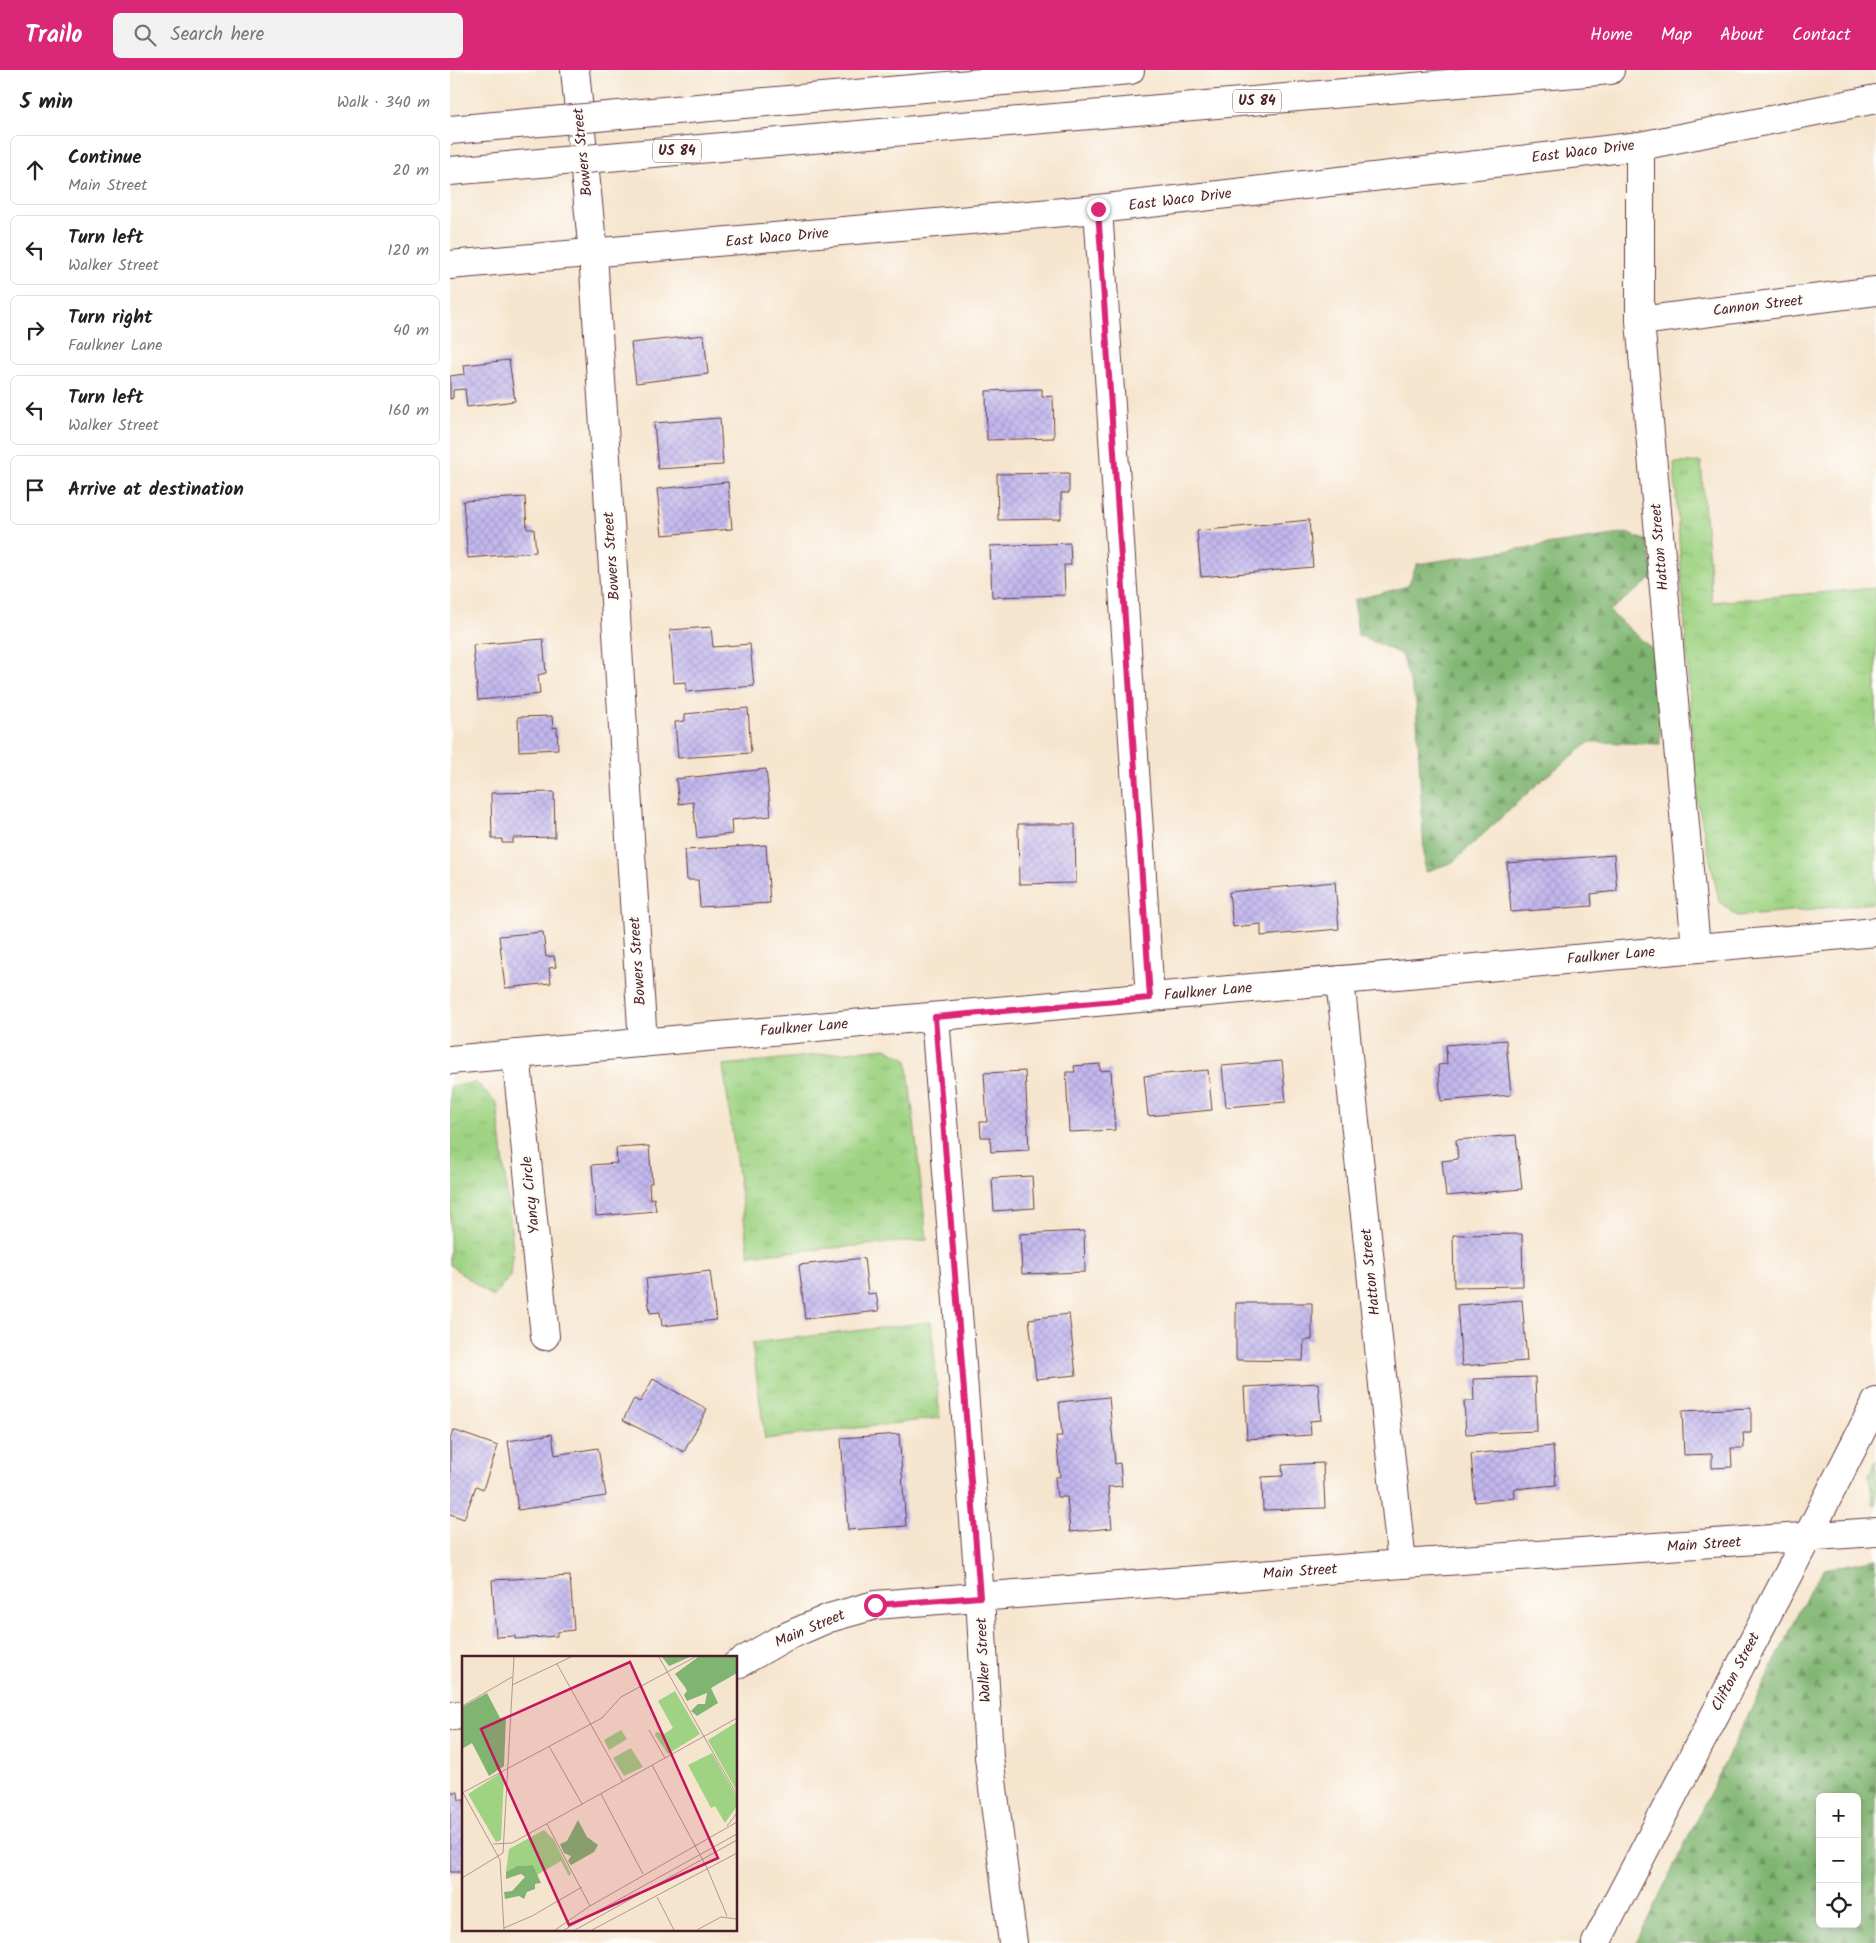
<!DOCTYPE html>
<meta charset="utf-8">
<style>
:root{--surface:#fff;--page:#f2f2f2;--text:#222;--muted:#767676;--line:#e0e0e0;--accent:#db2777}
body{margin:0;font-family:Kalam,sans-serif;background:var(--page);color:var(--text)}
.controls{position:absolute;right:15px;bottom:15px;display:grid;overflow:hidden;border-radius:8px;box-shadow:0 2px 12px #0003}
.controls button{width:45px;height:45px;display:grid;place-items:center;padding:0;border:0;border-bottom:1px solid var(--line);background:var(--surface);color:var(--text);font:25px sans-serif}
.stop{position:absolute;width:15px;height:15px;margin:-11px;border:4px solid #db2777;border-radius:50%;background:#fff}
.stop.end{background:#db2777;border-color:#fff;box-shadow:0 1px 5px #0008}
.list{margin:0;padding:0;list-style:none}
h2{display:flex;justify-content:space-between;align-items:center;height:65px;margin:0;padding:0 20px;font-size:21px}
h2 small{font-size:16px;font-weight:400;color:var(--muted)}
.list li{display:grid;grid-template-columns:32px 1fr auto;gap:15px;align-items:center;box-sizing:border-box;height:70px;margin:0 10px 10px;padding:0 10px;border:1px solid var(--line);border-radius:8px}
.list b{display:block;font-size:19px;white-space:nowrap}
.list p{margin:0;font-size:16px;white-space:nowrap;color:var(--muted)}
.list em{font-size:16px;font-style:normal;color:var(--muted)}
.icon{flex:none;width:28px;height:28px;fill:none;stroke:currentColor;stroke-width:2;stroke-linecap:round;stroke-linejoin:round}
.map{position:relative;flex:none;width:1426px;height:1873px;overflow:hidden}
header{display:flex;align-items:center;gap:30px;box-sizing:border-box;height:70px;padding:0 25px;background:var(--accent);color:#fff}
header strong{font-size:24px}
nav{display:flex;gap:28px;margin-inline-start:auto;font-size:18px}
.search{width:350px;height:45px;background:var(--page);display:flex;align-items:center;gap:12px;box-sizing:border-box;padding:0 18px;border-radius:8px;color:var(--muted);font-size:19px}
main{display:flex}
aside{flex:1;background:var(--surface)}
.map>svg:first-child{display:block}
.grass{fill:url(#grass-tufts);stroke:#747957}
.forest{fill:url(#forest-firs);stroke:#646a4e;fill-rule:evenodd}
.building{fill:url(#building-cross-hatch)}
.lines{fill:none;stroke-linecap:round;stroke-linejoin:round}
.minor-casing{stroke:#643d43;stroke-width:30}
.major-casing{stroke:#643d43;stroke-width:30}
.minor{stroke:#fff;stroke-width:28}
.major{stroke:#fff;stroke-width:28}
.major-bridge-casing{stroke:#643d43;stroke-width:30;stroke-linecap:butt}
.major-bridge{stroke:#fff;stroke-width:28}
.route{stroke:#db2777;stroke-width:6}
.labels{text-anchor:middle;dominant-baseline:central;stroke-width:5;stroke-linejoin:round;paint-order:stroke}
.shield{fill:#fdfcf7;stroke:#806168;stroke-width:1}
.shield-label{font-size:14px;font-weight:bold;fill:#4a1f2b}
.street-label{font-size:15px;fill:#4a1f2b;stroke:#fdfcf7}
.inset-road{fill:none;stroke:#b1968d;stroke-width:1}
.view{fill:#c2185b;fill-opacity:0.15;stroke:#c2185b;stroke-width:2.5}
.inset-edge{fill:none;stroke:#4a1f2b;stroke-width:2.5}
</style>
<header>
<strong>Trailo</strong>
<div class="search"><svg class="icon" aria-label="search" viewBox="0 0 24 24"><circle cx="10" cy="10" r="6"/><path d="M15 15l6 6"/></svg>Search here</div>
<nav><a>Home</a><a>Map</a><a>About</a><a>Contact</a></nav>
</header>
<main>
<aside>
<h2>5 min<small>Walk · 340 m</small></h2>
<ul class="list">
<li><svg class="icon" aria-label="ahead" viewBox="0 0 24 24"><path d="M12 20V5M6 11l6-6 6 6"/></svg><div><b>Continue</b><p>Main Street</p></div><em>20 m</em></li>
<li><svg class="icon" aria-label="left" viewBox="0 0 24 24"><path d="M17 20v-9H6M10 6l-5 5 5 5"/></svg><div><b>Turn left</b><p>Walker Street</p></div><em>120 m</em></li>
<li><svg class="icon" aria-label="right" viewBox="0 0 24 24"><path d="M7 20v-9h11M14 6l5 5-5 5"/></svg><div><b>Turn right</b><p>Faulkner Lane</p></div><em>40 m</em></li>
<li><svg class="icon" aria-label="left" viewBox="0 0 24 24"><path d="M17 20v-9H6M10 6l-5 5 5 5"/></svg><div><b>Turn left</b><p>Walker Street</p></div><em>160 m</em></li>
<li><svg class="icon" aria-label="arrive" viewBox="0 0 24 24"><path d="M6 21V4h12l-3 4 3 4H6"/></svg><div><b>Arrive at destination</b></div></li>
</ul>
</aside>
<div class="map">
<svg width="1426" height="1873" viewBox="0 0 1426 1873">
<defs>
<pattern id="grass-tufts" width="24" height="20" patternUnits="userSpaceOnUse" patternTransform="scale(1.25)"><rect width="24" height="20" fill="#9fd383"/><path d="M3 7l-1-3M5 7V3M7 7l1-3M15 17l-1-3M17 17v-4M19 17l1-3" fill="none" stroke="#8ab571"/></pattern>
<pattern id="forest-firs" width="22" height="20" patternUnits="userSpaceOnUse" patternTransform="scale(1.25)"><rect width="22" height="20" fill="#7fb571"/><path d="M5 1l3.5 6h-7zM16 11l3.5 6h-7z" fill="#6a935d"/></pattern>
<pattern id="building-cross-hatch" width="8" height="8" patternUnits="userSpaceOnUse" patternTransform="scale(1.25)"><rect width="8" height="8" fill="#c2b7ee"/><path d="M0 0l8 8M0 8l8-8" fill="none" stroke="#a89dcc"/></pattern>
</defs>
<rect width="100%" height="100%" fill="#fdfcf7"/>
<filter id="ink" filterUnits="userSpaceOnUse"><feTurbulence type="fractalNoise" baseFrequency=".02" numOctaves="2"/><feDisplacementMap in="SourceGraphic" scale="10" xChannelSelector="R" yChannelSelector="G"/><feConvolveMatrix kernelMatrix="1 2 1 2 8 2 1 2 1" color-interpolation-filters="sRGB"/></filter>
<filter id="wash" filterUnits="userSpaceOnUse"><feTurbulence type="fractalNoise" baseFrequency=".0096" numOctaves="4" result="noise"/><feDisplacementMap in="SourceGraphic" scale="20" xChannelSelector="R" yChannelSelector="G"/><feGaussianBlur stdDeviation="1.12" result="paint"/><feColorMatrix in="noise" values="0 0 0 0 0 0 0 0 0 0 0 0 0 0 0 0 0 1.4 0 .05"/><feComposite in="paint" operator="in"/></filter>
<g filter="url(#wash)">
<rect width="100%" height="100%" fill="#f6e5ce"/>
<path class="grass" d="M1251 392 1262 532 1426 518V833L1287 846 1269 831 1246 725 1224 393Z
M435 978 457 989 477 1170 299 1185 273 995Z
M27 1013 47 1033 63 1178 60 1206 43 1227 0 1195V1016Z
M481 1252 490 1348 315 1369 302 1273Z
M1426 1390V1435L1423 1433 1419 1404Z"/>
<path class="forest" d="M1177 463 1197 471 1204 507 1159 541 1209 585 1210 674 1140 672 1094 708 1003 792 975 802 966 632 951 584 908 565 904 530 958 516 967 494Z
M1426 1489V1873H1186L1360 1520 1374 1499ZM1370 1727H1407V1854H1370Z"/>
<g id="blocks">
<path class="building" d="M254 265 258 304 186 313 181 273Z
M59 290 65 331 17 337 15 319 3 320V328L0 329V306L15 304 14 295Z
M592 319V327L603 326 604 368 537 370 536 321Z
M270 348 273 395 208 399 204 353Z
M619 403V423H611V449L548 450 547 404Z
M278 412 282 459 212 465 207 419Z
M75 427 77 459H84L86 482 18 488 13 431Z
M859 450 863 497 751 507 747 461Z
M620 473 621 495H614L615 525 542 527 540 476Z
M261 557 263 577 300 574 304 616 236 622V612L224 613 220 560Z
M93 569 96 603 88 605 90 624 28 630 23 575Z
M298 638 301 683 228 688 225 652 235 651V644Z
M102 646 103 658 107 657 108 679 69 681 68 647Z
M316 699 321 746 281 750 282 764 247 768 243 732 229 734 226 709Z
M104 722 105 767 63 768V773H52V769H42L41 723Z
M568 754H625L626 813 569 814Z
M316 775 320 833 250 837 248 810H237L235 780Z
M1164 785 1167 821 1141 824 1142 836 1061 842 1057 793Z
M885 812 889 859 811 866V854L783 857 779 822Z
M93 862 96 887 104 886 106 897 99 898 101 913 55 918 49 866Z
M1056 970 1061 1025 991 1031 988 995 997 994 996 975Z
M832 991 836 1032 776 1037 772 996Z
M650 994V1001L661 1000 665 1060 619 1062 616 1002H625L624 996Z
M758 1000 762 1040 698 1046 694 1006Z
M575 1001 579 1080 541 1082 540 1067H531L530 1052H537L534 1003Z
M1066 1065 1072 1119 996 1126 992 1091 1008 1089 1006 1070Z
M199 1076 202 1113H199L200 1129 204 1128 206 1141 146 1146 142 1095 167 1093 166 1078Z
M582 1106 584 1138 544 1141 542 1108Z
M634 1161 635 1202 572 1204 570 1164Z
M1072 1164 1073 1216 1004 1217 1003 1165Z
M414 1188 418 1224 426 1223 429 1241 355 1249 349 1195Z
M260 1201 266 1250 212 1256 210 1242 200 1243 196 1209Z
M1072 1230 1077 1291 1012 1296 1007 1235Z
M786 1233H862V1270H854L853 1291 786 1290Z
M619 1244 626 1305 586 1309 579 1249Z
M1085 1307 1087 1361 1016 1364 1014 1331H1024L1023 1309Z
M203 1309 257 1339 234 1382 173 1350 184 1329 190 1332Z
M868 1313 871 1350 860 1351 861 1365 797 1369 794 1317Z
M659 1327 665 1394 670 1393 672 1416 658 1417 662 1458 620 1462 617 1427H607L605 1407H610L606 1366H612L609 1332Z
M1301 1338V1363H1293L1294 1378H1281L1282 1397 1262 1398V1384L1234 1385 1232 1341Z
M3 1360 48 1376 33 1419 26 1416 14 1449 0 1444V1370Z
M102 1364 105 1385 148 1378 156 1426 68 1440 58 1371Z
M449 1364 456 1456 398 1460 391 1368Z
M1103 1376 1106 1415 1064 1419 1065 1428 1025 1432 1021 1384Z
M873 1393 875 1438 813 1440 812 1407 833 1406 832 1395Z
M120 1506 124 1560 107 1562V1566L65 1569V1566L46 1567 42 1510Z
M0 1722H8L9 1730H14V1802H0Z"/>
</g>
</g>
<g filter="url(#ink)">
<use href="#blocks" fill-opacity="0" stroke="#643d43" stroke-width="1"/>
<g class="lines">
<defs>
<path id="minor" d="M125 0 143 184 193 973
M1190 76V251L1246 878
M648 139 700 928
M1190 251 1426 221
M890 910 952 1494
M485 947 530 1527 539 1687 563 1873
M66 984 95 1266
M0 990 1426 862
M286 1595 333 1568 379 1548 425 1535 952 1494 1426 1462
M0 1646 14 1645
M1146 1873 1357 1468 1426 1332"/>
<path id="major" d="M451 20 680 0
M454 61 1160 0
M0 195 648 139 1190 76 1426 29"/>
</defs>
<use href="#minor" class="minor-casing"/>
<use href="#major" class="major-casing"/>
<use href="#minor" class="minor"/>
<use href="#major" class="major"/>
<defs>
<path id="major-bridge" d="M0 60 451 20
M0 101 454 61"/>
</defs>
<use href="#major-bridge" class="major-bridge-casing"/>
<use href="#major-bridge" class="major-bridge"/>
</g>
</g>
<g class="lines" filter="url(#ink)">
<path class="route" d="M425 1535 530 1527 485 947 700 928 648 139"/>
</g>
<g class="labels">
<g class="shield">
<rect x="783" y="19.5" width="48" height="23" rx="4"/>
<rect x="203" y="69.5" width="48" height="23" rx="4"/>
</g>
<g class="shield-label">
<text x="807" y="31">US 84</text>
<text x="227" y="81">US 84</text>
</g>
<g class="street-label">
<text transform="translate(133 82) rotate(-96)">Bowers Street</text>
<text transform="translate(1133 82) rotate(-7)">East Waco Drive</text>
<text transform="translate(730 130) rotate(-7)">East Waco Drive</text>
<text transform="translate(327 168) rotate(-5)">East Waco Drive</text>
<text transform="translate(1308 236) rotate(-7)">Cannon Street</text>
<text transform="translate(1210 477) rotate(-95)">Hatton Street</text>
<text transform="translate(162 486) rotate(-94)">Bowers Street</text>
<text transform="translate(1161 886) rotate(-5)">Faulkner Lane</text>
<text transform="translate(188 891) rotate(-94)">Bowers Street</text>
<text transform="translate(758 922) rotate(-5)">Faulkner Lane</text>
<text transform="translate(354 958) rotate(-5)">Faulkner Lane</text>
<text transform="translate(81 1125) rotate(-96)">Yancy Circle</text>
<text transform="translate(921 1202) rotate(-96)">Hatton Street</text>
<text transform="translate(1254 1475) rotate(-4)">Main Street</text>
<text transform="translate(850 1502) rotate(-4)">Main Street</text>
<text transform="translate(360 1559) rotate(-23)">Main Street</text>
<text transform="translate(534 1590) rotate(-93)">Walker Street</text>
<text transform="translate(1286 1602) rotate(-62)">Clifton Street</text>
</g>
</g>
<g transform="translate(12 1586)">
<rect width="275" height="275" fill="#f6e5ce"/>
<path d="M213 35 238 78 206 98 193 79 194 76 202 78 211 72 196 45ZM275 66V136L246 84ZM159 74 165 83 147 94 142 84ZM169 92 181 111 162 120 151 102ZM250 97 275 141V150L263 167 253 150 249 152 226 109ZM37 118 42 121 39 184 34 186 6 138ZM82 174 92 184 109 218 107 220 99 205 75 219 71 209 55 210 44 216 47 193Z" fill="#9fd383"/>
<path d="M200 1H228L207 10ZM236 1H275V17L249 32 256 47 235 60 229 55 236 48H243L245 37 225 45 222 39 225 35 223 31 213 18ZM25 37 38 62 44 61 42 110 27 120 10 87 0 93V51ZM116 164 125 181 136 189 132 196 109 209 106 205 109 200 102 197 98 188 105 185ZM71 209 79 227 73 228V233L65 236 62 243 57 240 43 243 42 236 50 235 63 221 59 218 44 223V216L55 210Z" fill="#7fb571"/>
<path class="inset-road" d="M197 1 275 139M95 8 161 126M50 29 109 1M0 50 50 21M187 74 203 102M87 90 120 148M190 109 245 212 265 260M0 135 38 204 42 274M0 137 140 62 159 41 233 1M139 138 181 218M85 168 128 250M265 170 275 157M31 188 50 187 275 62M0 222 41 197 52 1M195 241 212 274M42 272 70 260 120 231M93 274 128 250 275 166M102 274 275 178M113 274 275 184M130 274 275 197M235 274 259 261 275 263"/>
<path class="view" d="M168 6 256 202 107 269 19 73Z"/>
<rect width="275" height="275" class="inset-edge"/>
</g>
</svg>
<div class="controls">
<button>+</button>
<button>−</button>
<button><svg class="icon" aria-label="locate" viewBox="0 0 24 24"><circle cx="12" cy="12" r="6"/><path d="M12 2v4M12 18v4M2 12h4M18 12h4"/></svg></button>
</div>
<div class="stop" style="left:425px;top:1535px"></div>
<div class="stop end" style="left:648px;top:139px"></div>
</div>
</main>
